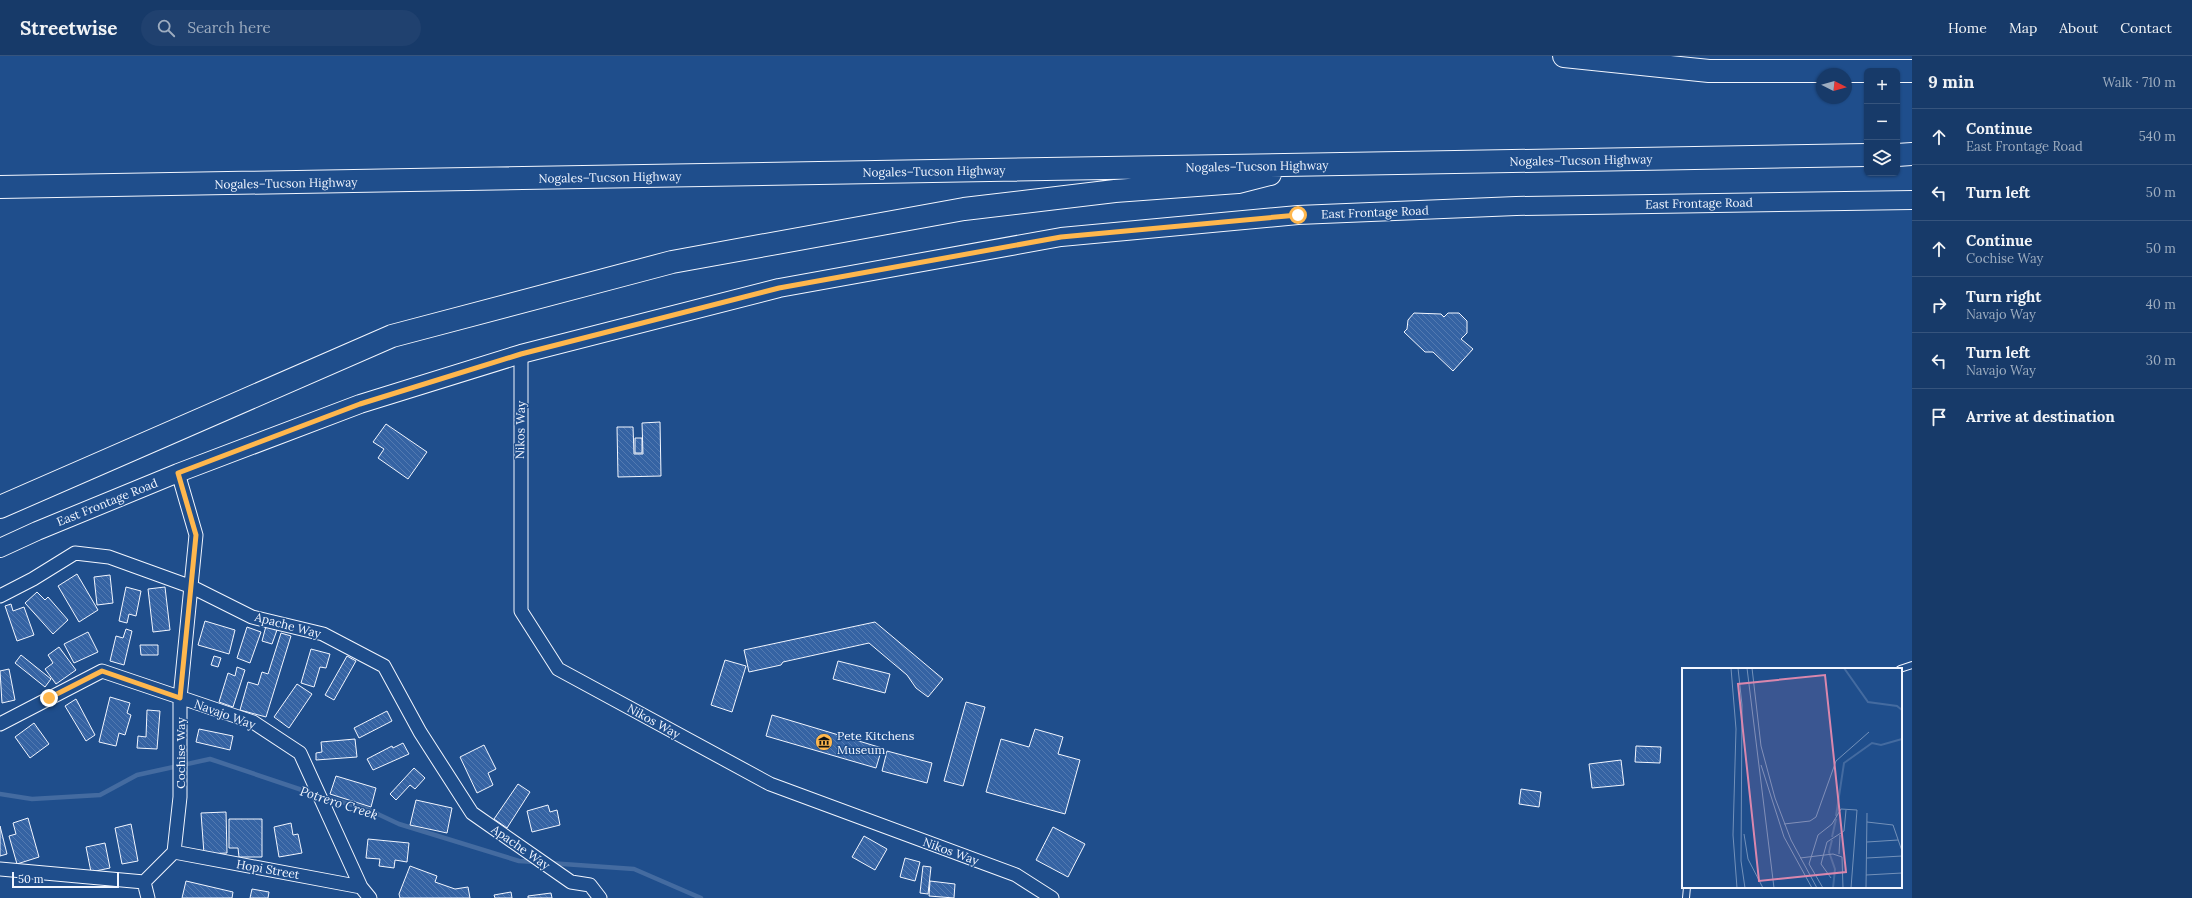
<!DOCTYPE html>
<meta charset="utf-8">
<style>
:root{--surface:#173a69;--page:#20416f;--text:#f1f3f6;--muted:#9eadc0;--line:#36547d}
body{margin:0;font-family:Lora,serif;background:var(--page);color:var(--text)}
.controls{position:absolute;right:12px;top:12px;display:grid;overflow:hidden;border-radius:6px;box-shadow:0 1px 3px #0004}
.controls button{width:36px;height:36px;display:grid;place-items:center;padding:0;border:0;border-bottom:1px solid var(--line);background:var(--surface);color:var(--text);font:20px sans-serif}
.compass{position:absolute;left:1816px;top:12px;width:36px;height:36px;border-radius:50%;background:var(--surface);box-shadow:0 1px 3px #0004;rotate:96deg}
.scale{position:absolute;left:12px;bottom:10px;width:107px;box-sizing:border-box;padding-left:4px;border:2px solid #f2f6ff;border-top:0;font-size:11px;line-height:14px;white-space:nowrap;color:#f2f6ff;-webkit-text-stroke:3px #1f4e8c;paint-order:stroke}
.stop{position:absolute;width:12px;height:12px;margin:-9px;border:3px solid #ffb74d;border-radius:50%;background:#fff}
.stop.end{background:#ffb74d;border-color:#fff;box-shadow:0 1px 4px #0008}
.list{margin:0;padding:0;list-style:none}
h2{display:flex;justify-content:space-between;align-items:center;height:52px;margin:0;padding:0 16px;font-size:17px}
h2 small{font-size:13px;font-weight:400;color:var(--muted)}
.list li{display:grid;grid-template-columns:26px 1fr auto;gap:12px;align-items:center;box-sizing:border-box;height:56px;padding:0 16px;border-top:1px solid var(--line)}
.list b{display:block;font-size:15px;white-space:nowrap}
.list p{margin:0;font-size:13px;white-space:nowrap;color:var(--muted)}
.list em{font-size:13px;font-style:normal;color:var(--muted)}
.icon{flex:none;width:22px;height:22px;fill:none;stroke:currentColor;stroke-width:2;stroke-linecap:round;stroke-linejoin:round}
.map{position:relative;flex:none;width:1912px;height:842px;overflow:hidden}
header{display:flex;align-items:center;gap:24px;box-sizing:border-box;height:56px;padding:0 20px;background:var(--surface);border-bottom:1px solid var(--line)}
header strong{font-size:19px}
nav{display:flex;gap:22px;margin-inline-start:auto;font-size:14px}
.search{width:280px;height:36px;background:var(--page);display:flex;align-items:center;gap:10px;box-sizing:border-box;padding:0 14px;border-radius:22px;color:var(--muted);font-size:15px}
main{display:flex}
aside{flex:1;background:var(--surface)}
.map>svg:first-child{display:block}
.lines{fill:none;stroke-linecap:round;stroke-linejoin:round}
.stream{stroke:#446ba0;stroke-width:4.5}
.building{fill:url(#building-back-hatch);stroke:#f2f6ff}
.lane-casing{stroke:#f2f6ff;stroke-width:8}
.street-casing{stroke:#f2f6ff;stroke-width:15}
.secondary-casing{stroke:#f2f6ff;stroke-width:20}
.highway-casing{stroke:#f2f6ff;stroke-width:24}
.lane{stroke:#1f4e8c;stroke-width:6}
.street{stroke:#1f4e8c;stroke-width:13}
.secondary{stroke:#1f4e8c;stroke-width:18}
.highway{stroke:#1f4e8c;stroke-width:22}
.route{stroke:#ffb74d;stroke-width:5}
.labels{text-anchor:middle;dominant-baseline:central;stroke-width:3;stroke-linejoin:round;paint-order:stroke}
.street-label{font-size:12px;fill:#f2f6ff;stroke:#1f4e8c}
.poi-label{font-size:12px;fill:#f2f6ff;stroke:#1f4e8c;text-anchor:start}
.water-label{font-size:13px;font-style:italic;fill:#f2f6ff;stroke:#1f4e8c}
.inset-river{fill:none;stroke:#446ba0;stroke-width:2}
.inset-road{fill:none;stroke:#7391ba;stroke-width:1}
.view{fill:#da87ad;fill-opacity:0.15;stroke:#da87ad;stroke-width:2}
.inset-edge{fill:none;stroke:#f2f6ff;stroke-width:2}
</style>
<header>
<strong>Streetwise</strong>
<div class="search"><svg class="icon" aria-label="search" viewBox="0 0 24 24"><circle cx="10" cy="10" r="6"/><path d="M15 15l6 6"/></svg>Search here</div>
<nav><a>Home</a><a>Map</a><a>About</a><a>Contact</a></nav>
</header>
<main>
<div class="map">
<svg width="1912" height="842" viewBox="0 0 1912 842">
<defs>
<pattern id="building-back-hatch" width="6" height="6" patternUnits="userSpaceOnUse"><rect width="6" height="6" fill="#3563a3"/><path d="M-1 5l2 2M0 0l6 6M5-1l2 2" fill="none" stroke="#537ab1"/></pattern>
</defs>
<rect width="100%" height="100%" fill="#1f4e8c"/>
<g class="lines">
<path class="stream" d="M0 738 32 743 100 739 137 719 210 703 317 739
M324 741 367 753 399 768 519 805 536 806
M549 807 634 813 701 842"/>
</g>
<path class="building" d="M1414 257 1441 258 1444 261 1448 257H1459L1467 265V277L1461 283 1473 293 1453 315 1433 296H1425L1404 276 1407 273 1408 264Z
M660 366 661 420 618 421 617 371H633L634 398H643L642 367Z
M386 368 427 396 408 423 378 402 384 393 373 386Z
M635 382H642V397H635Z
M77 518 98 554 79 566 58 530Z
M110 519 113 547 97 549 94 521Z
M126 531 141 535 136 560 129 558 127 567 119 565Z
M165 531 170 574 153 576 148 533Z
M37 536 45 544 48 541 68 564 53 578 25 547Z
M11 548 13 555 24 551 34 579 17 585 5 550Z
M205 565 235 574 229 598 198 589Z
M875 566 943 623 928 641 916 632 907 619 869 587 783 606 781 609 749 616 744 594Z
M266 570 277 574 272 588 262 585Z
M247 571 261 576 250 607 237 602Z
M126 573 132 575 124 609 110 605 116 580 123 582Z
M88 576 98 596 74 607 64 588Z
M281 577 291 580 266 661 240 654 248 626 258 629 262 616 268 618Z
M140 589H158V599H141Z
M59 591 76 614 56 628 45 613 53 607 48 599Z
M311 593 330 598 326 612 320 611 314 631 301 627Z
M21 599 51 623 45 631 15 607Z
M214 600 221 602 218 611 211 609Z
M347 600 356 605 334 644 325 639Z
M725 604 746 610 732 656 711 649Z
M838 605 890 618 885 637 833 623Z
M237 611 245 614 233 651 219 646 228 617 235 620Z
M9 613 15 644 2 647 0 615Z
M297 628 312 638 289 672 274 661Z
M110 641 130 647 127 657 131 659 125 679 119 677 116 690 99 686Z
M76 643 95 679 86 685 65 650Z
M966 646 985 651 963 730 944 725Z
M147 654 160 655 157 693 137 692 138 680 146 681Z
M387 655 392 665 359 682 354 672Z
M772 659 882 692 876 712 766 680Z
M34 667 49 688 30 702 15 681Z
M199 673 233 680 230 694 196 686Z
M1035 673 1063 681 1058 698 1080 704 1065 758 986 736 1001 683 1029 691Z
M355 683 357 701 316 704V697L322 696 321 686Z
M403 687 409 698 373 714 367 703 392 690 393 692Z
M484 689 496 713 488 717 493 729 477 737 460 701Z
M1636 690 1661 691 1660 707 1635 706Z
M887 695 932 707 927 727 882 715Z
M1621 704 1624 729 1592 732 1589 708Z
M414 712 425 722 415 733 410 729 396 744 390 738Z
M336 720 376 732 371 751 330 738Z
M518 728 530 736 507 772 494 763Z
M1521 733 1541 736 1539 751 1519 748Z
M416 744 452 752 447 777 410 769Z
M548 749 550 756 557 754 560 769 532 776 527 755Z
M226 756 227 797 204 798 201 757Z
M28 762 39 801 17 808 9 780 16 778 13 767Z
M229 763H262V801H239L238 792H229Z
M291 767 293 779 298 778 302 797 279 801 274 771Z
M131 768 138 805 122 808 115 772Z
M0 770 7 798 0 800Z
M1053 771 1085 788 1068 821 1036 804Z
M864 780 887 793 875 814 852 801Z
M368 783 409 787 407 806 395 804 394 812 379 810 380 803 366 802Z
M105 787 110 812 91 816 86 791Z
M905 802 920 806 915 825 900 821Z
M410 810 437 820 435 826 455 833 468 831 470 842H400L399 838Z
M923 810 931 811 928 838 920 837Z
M186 825 233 836 232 842H182Z
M930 825 955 828 954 842 929 840Z
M252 833 269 836 268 842H250Z
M511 836 512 842H495L494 839Z
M551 837 552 842H528V840Z"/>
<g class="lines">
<defs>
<path id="lane" d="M1900 613 1912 609
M1686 842 1687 831"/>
<path id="street" d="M521 298V555L558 613 770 728 1016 819 1052 842
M0 540 33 523 75 497 109 501 192 531 252 561 323 578 384 610 420 676 472 757 571 826 590 829 600 842
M0 668 102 615 253 666 300 697 361 831 370 842
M174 796 361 831
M0 813 144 826
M144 826 174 796 180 741V642L196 479 178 417
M144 826 148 842"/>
<path id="secondary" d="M0 492 37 475 178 417 360 348 521 298 779 232 1061 181 1298 159 1516 150 1912 144"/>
<path id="highway" d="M1564 0 1709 15H1912
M1897 99 1912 98
M0 131 1867 99
M0 451 392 280 672 206 964 153 1115 135 1238 126 1270 118"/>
</defs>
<use href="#lane" class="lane-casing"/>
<use href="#street" class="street-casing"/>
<use href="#secondary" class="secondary-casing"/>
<use href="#highway" class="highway-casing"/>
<use href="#lane" class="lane"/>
<use href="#street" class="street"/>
<use href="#secondary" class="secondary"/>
<use href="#highway" class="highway"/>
</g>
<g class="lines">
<path class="route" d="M49 642 102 615 180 642 196 479 178 417 360 348 521 298 779 232 1061 181 1298 159"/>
</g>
<defs>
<symbol id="museum-disc" viewBox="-11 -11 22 22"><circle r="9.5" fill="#ffb74d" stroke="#1f4e8c"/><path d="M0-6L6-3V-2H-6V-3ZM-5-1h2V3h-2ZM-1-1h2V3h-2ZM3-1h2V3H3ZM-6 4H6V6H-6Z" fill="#111"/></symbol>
</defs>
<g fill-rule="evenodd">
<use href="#museum-disc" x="814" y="676" width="20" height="20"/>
</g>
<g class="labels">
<g class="street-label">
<text transform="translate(1581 104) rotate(-1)">Nogales–Tucson Highway</text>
<text transform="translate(1257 110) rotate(-1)">Nogales–Tucson Highway</text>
<text transform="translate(934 115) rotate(-1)">Nogales–Tucson Highway</text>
<text transform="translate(610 121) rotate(-1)">Nogales–Tucson Highway</text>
<text transform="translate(286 127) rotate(-1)">Nogales–Tucson Highway</text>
<text transform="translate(1699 147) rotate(-1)">East Frontage Road</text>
<text transform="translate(1375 156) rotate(-2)">East Frontage Road</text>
<text transform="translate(520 374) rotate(-89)">Nikos Way</text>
<text transform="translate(107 446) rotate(-22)">East Frontage Road</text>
<text transform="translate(288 569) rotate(15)">Apache Way</text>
<text transform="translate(225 658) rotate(20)">Navajo Way</text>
<text transform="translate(654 665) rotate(29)">Nikos Way</text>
<text transform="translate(180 697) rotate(-90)">Cochise Way</text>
<text transform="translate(521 791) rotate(35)">Apache Way</text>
<text transform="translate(951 795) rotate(20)">Nikos Way</text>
<text transform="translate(268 813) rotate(10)">Hopi Street</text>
</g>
<g class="poi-label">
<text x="837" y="679">Pete Kitchens<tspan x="837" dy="14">Museum</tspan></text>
</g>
<g class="water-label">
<text transform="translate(339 747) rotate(18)">Potrero Creek</text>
</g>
</g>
<g transform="translate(1682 612)">
<rect width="220" height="220" fill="#1f4e8c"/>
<path class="inset-river" d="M162 0 186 34 215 38 220 42M154 148 162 95 190 75 199 77 220 71M150 169 154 151M150 172 147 184 153 201 151 220"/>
<path class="inset-road" d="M49 0 54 61 51 167 55 220M56 0 60 37 59 193 63 220M65 0 92 220M70 0 79 78 93 130 109 172 135 220M79 97 102 169 130 220M185 154 211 157 220 183M102 156 128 153 134 149 154 93 187 64M62 166 66 191 81 220M185 174 216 172M157 186 158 167M160 189 161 220M118 190 151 186 160 189M185 190 220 188M184 207 220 205M149 210 139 196 145 174 162 163 164 142M141 220 127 196 136 167 150 156 159 141 175 142 169 220M184 220 185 145"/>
<path class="view" d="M143 7 164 204 77 213 56 16Z"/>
<rect width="220" height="220" class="inset-edge"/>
</g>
</svg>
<div class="controls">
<button>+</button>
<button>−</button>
<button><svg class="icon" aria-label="layers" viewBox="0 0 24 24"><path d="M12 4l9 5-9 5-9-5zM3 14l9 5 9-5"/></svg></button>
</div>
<svg class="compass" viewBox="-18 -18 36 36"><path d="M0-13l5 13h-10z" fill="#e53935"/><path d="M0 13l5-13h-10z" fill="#9eadc0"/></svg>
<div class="scale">50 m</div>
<div class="stop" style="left:1298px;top:159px"></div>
<div class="stop end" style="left:49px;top:642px"></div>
</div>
<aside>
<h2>9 min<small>Walk · 710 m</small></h2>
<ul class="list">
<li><svg class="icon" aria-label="ahead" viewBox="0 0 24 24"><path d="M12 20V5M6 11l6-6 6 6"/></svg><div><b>Continue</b><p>East Frontage Road</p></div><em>540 m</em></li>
<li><svg class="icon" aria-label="left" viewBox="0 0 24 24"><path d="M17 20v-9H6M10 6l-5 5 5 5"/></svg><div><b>Turn left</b></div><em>50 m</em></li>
<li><svg class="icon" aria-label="ahead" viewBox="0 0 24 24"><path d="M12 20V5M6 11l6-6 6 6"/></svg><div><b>Continue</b><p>Cochise Way</p></div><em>50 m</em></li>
<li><svg class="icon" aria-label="right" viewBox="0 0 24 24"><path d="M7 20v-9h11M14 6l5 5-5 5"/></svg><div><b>Turn right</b><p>Navajo Way</p></div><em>40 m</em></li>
<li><svg class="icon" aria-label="left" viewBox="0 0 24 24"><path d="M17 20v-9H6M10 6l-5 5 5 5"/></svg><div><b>Turn left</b><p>Navajo Way</p></div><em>30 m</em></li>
<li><svg class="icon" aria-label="arrive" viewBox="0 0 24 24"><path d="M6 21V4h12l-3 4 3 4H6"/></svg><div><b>Arrive at destination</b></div></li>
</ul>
</aside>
</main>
